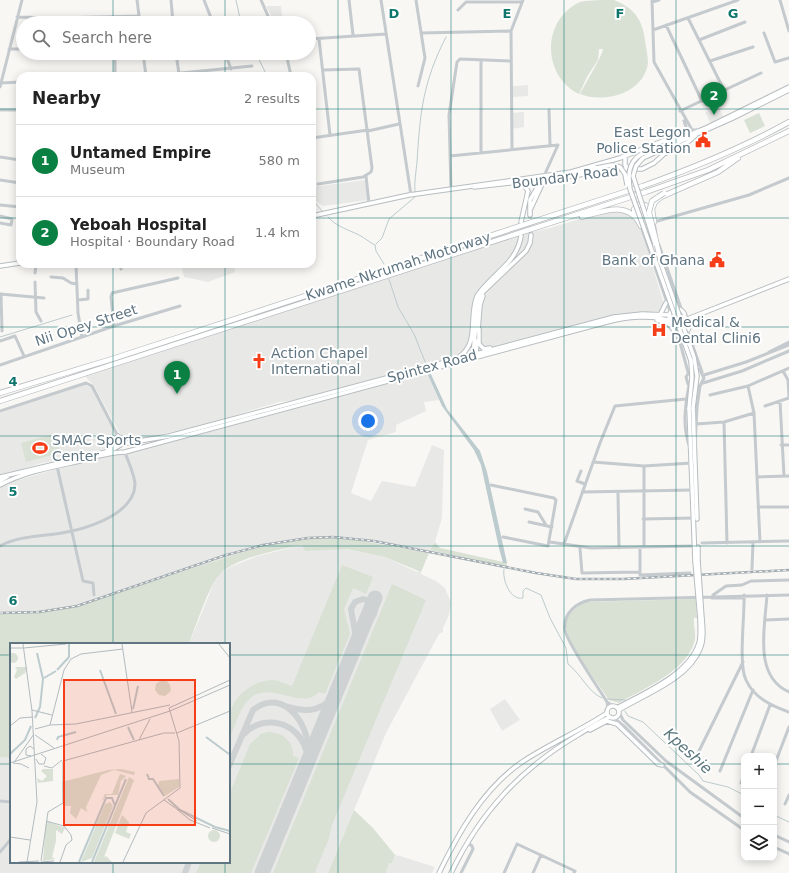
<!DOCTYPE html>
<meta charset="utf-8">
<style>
:root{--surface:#fff;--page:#f6f6f6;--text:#222;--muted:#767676;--line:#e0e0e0;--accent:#0b8043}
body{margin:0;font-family:"DejaVu Sans",sans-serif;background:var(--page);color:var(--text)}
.controls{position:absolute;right:12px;bottom:12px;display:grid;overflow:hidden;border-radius:8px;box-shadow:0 2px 10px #0003}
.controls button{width:36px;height:36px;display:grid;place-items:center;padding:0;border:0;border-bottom:1px solid var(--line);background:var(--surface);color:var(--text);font:20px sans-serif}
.you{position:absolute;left:368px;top:421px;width:14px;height:14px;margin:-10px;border:3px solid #fff;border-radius:50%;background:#1a73e8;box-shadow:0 0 0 6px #1a73e833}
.badge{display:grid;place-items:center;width:26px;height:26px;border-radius:50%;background:var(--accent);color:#fff;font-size:13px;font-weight:700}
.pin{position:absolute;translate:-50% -33px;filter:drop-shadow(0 1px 2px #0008)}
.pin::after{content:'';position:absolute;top:21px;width:14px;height:12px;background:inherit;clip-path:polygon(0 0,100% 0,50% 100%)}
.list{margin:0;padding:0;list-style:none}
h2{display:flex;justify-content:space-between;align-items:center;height:52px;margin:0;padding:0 16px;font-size:17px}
h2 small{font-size:13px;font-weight:400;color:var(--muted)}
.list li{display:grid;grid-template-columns:26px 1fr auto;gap:12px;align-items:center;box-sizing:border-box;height:72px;padding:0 16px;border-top:1px solid var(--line)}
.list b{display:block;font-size:15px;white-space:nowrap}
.list p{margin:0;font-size:13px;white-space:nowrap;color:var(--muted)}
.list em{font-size:13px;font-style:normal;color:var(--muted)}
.icon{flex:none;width:22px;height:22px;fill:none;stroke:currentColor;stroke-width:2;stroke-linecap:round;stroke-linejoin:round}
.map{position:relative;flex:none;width:789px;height:873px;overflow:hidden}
.search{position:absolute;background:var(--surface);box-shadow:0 2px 10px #0003;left:16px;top:16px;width:300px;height:44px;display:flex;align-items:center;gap:10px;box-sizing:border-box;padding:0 14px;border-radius:22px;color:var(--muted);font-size:15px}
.panel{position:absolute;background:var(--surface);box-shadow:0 2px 10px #0003;left:16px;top:72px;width:300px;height:196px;border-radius:12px}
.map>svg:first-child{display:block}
.built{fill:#e8e9e7}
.green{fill:#d9e0d4}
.water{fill:#bccbce}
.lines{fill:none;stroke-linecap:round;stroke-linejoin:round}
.stream{stroke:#bccbce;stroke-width:1}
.taxiway{stroke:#ced2d3;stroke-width:6}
.runway{stroke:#ced2d3;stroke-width:15}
.major-tunnel{stroke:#d2d6d8;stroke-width:3.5;stroke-dasharray:3.5 2;stroke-linecap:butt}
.major-casing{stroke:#b7bdc0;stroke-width:5.5}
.highway-casing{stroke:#b9bdc0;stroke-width:6}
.minor{stroke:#c4cacd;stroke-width:3}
.major{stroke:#fff;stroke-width:3.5}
.highway{stroke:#fff;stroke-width:4.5}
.rail-casing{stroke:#a4adb2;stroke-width:2.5}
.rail{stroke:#fff;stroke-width:1;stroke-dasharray:3;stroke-linecap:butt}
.major-bridge-casing{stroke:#b7bdc0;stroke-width:5.5;stroke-linecap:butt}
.highway-bridge-casing{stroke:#b9bdc0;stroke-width:6;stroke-linecap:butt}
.major-bridge{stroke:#fff;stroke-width:3.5}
.highway-bridge{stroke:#fff;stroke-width:4.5}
.grid{fill:none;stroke:#0f766e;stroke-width:1;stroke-opacity:0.55}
.labels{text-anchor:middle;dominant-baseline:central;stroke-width:4;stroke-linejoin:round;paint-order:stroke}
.poi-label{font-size:14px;fill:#5f7582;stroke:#fff;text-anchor:start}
.street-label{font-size:14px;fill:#5f7582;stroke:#fff}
.water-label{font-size:15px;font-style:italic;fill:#5a767d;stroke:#fff}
.inset-river{fill:none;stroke:#bccbce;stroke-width:2}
.inset-road{fill:none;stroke:#b2bbbf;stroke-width:1}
.view{fill:#f53d17;fill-opacity:0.15;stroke:#f53d17;stroke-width:2}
.inset-edge{fill:none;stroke:#5f7582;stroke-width:2}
.grid-label{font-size:13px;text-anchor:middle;font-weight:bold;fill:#0f766e;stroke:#fff;stroke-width:4;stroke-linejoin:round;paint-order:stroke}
</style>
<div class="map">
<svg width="789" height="873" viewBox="0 0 789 873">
<rect width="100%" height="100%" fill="#f8f7f4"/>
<path class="built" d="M266 6H281L283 23H275Z
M528 85V96L513 97V86Z
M718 106 724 118 711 124 705 112Z
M524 112V127L512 129V113Z
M365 180 368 200 323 206 312 198V187Z
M623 211 632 216 642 231 663 301 665 306 660 311 609 316 301 399 279 402 200 426 134 440 124 441 94 386 85 376 524 234 550 228 602 212Z
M181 264H234L235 272 208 282 184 277Z
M427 373 439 400 424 402 426 411 396 425V432L368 440 351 493 371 501 382 481 415 487 432 445 444 450 442 518 435 542 430 550 533 572 576 578H623L694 574V576L622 580H576L523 572 371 541 346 538H307L265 545 71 607 0 614V488L4 484 92 459 131 453V451Z
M84 384 92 388 116 434 110 448 89 452 81 456 42 463 0 476V413Z
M302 545 305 551 341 548 385 557 417 572 420 571 421 574 436 581 445 588 451 603 449 615 443 628V632L439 634 386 733 328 873H0V757L11 758V862H229V644H189L213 585 219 574 230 567 258 556Z
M505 699 520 720 502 731 490 709Z
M395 855 400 856 435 867 432 873H386L389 862 392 863Z"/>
<path class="green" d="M614 0C638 10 643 22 646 47 647 53 649 62 647 68 639 95 603 103 580 94 586 82 602 57 603 49H599L598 60 588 75 579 94C542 76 541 20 580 2 590 0 603 0 614 0Z
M759 113 765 126 750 133 744 120Z
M54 434 60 453 26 462 21 443Z
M307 538H347L429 553 421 572 385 557 347 549 305 551 302 545C281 549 235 558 220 574 209 585 195 628 189 644H11V758L0 757V614L71 607 265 545Z
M435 542 440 548 503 562 507 563V567L430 550Z
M342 565 373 577 366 594 353 588 344 609 350 634 325 694 319 692C300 713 267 674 245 704 239 713 235 725 231 735L229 734C229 729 228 723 229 718 232 696 253 680 274 680 280 681 286 684 292 686Z
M392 584 426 600 332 825 328 841 315 872 317 873H273Z
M696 599 697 618H694C693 627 697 634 694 643 685 672 644 688 619 703L609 700C599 684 563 639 566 622 568 612 577 607 584 602Z
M268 732C282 732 294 741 293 756L299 758 251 873H196L201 862H229V795L250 744 261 734Z
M354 810 373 828 395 855 392 863H389L386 873H328Z"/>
<path class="water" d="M430 372 447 409 480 451 487 472 507 563H503L499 548 481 465 474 450 442 406 427 373Z"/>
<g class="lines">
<path class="stream" d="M236 0 241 23
M256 53 267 76
M415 193C414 182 416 173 417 162 420 112 423 82 446 37
M312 199 322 211
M328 217C337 227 347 229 359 235 365 238 369 242 375 245L376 251 384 264
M376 244 382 238 389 219 415 197
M389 279 398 307 414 334 426 364
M0 337 72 315
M504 569C502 579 510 601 523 598V591L526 588 541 595 550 618 566 648 568 664C581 674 588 692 602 698
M607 699 625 700
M625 711 628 716 643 722 699 775 703 781 728 787 744 795
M774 815 789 822"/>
<path class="taxiway" d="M354 649 355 632 351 609 355 602 363 599 372 602C380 614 369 620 362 630
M289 707C310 714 326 709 337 691
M244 734C264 713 298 722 306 750
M229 766 253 710C285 684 315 731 307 761
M305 770 307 759
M185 873 189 862"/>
<path class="runway" d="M262 873 375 598"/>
<path class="major-tunnel" d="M530 215 531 235"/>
<defs>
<path id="major" d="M640 155 708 127 789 87
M625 156V165L629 169
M643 158 733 118 789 90
M574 174 596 168
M474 187 579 175 606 169H642L654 163 664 154 688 142 695 136
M531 208 543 182
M530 215V200L543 178
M312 216 409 195 571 172 620 158 673 137 689 135
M521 222 528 191 522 182
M65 264H80
M0 266 20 263
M669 317a8 8 0 1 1 16 0a8 8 0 1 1-16 0Z
M661 313 666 303
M657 320 668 323 676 333
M685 320 789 279
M479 329V344L484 349 490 348
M688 330 692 318
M478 331 480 305 483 296
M476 355 477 341
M473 356 478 300 483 292 526 251 530 243 531 235
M459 357C480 342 468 318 477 296 490 275 517 264 521 236
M689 408 695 561
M693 408 697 519
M110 451 118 436
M0 477 110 451 122 444 169 436 614 317 642 314 670 315
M0 481 8 476
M0 485C24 472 53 467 80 461 95 457 110 452 125 452L607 322C626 317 652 314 671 321
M698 547V560
M607 712a6 6 0 1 1 12 0a6 6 0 1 1-12 0Z
M617 708C644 693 689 675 699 643 701 636 700 627 700 619
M619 710C645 694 688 679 700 649 704 640 703 629 702 618
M590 730 607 721 617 724 658 764 662 765
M439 873C459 832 483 789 522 762 549 744 580 731 607 713
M451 873C480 813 520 769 578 735 588 729 598 722 610 717"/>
<path id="highway" d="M635 216 634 209 640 204 645 205 651 211
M582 217C603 211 629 200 641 226
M654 222 652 209 655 202 661 197 718 172 738 158
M0 393 112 359 643 186C693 168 742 148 789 122
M0 401 646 192 708 170 789 131"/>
</defs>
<use href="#major" class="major-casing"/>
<use href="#highway" class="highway-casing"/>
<path class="minor" d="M137 0 140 23
M171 0 173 23
M204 0 213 23
M261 0 271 23
M349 0 353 35
M381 0 411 195
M416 0 425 58 418 86
M652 0 654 62 692 130H698
M780 0 789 31
M652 2 659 0
M458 10 466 2H522
M17 17 56 18 139 16
M688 18 724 90
M666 25 702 101
M653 30 738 0
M421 33 511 31
M764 33 775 62 789 58
M309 39 386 34
M319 39 330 135
M699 40 745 22
M9 49H23
M115 53V76
M143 53 146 76
M176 53 179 74
M225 53 231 69
M286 53 291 76
M481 60V153
M710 61 753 47
M151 76 252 66
M1 83 20 82
M0 87 22 0
M0 110H20
M549 110 550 145
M680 111 761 73
M368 131 399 124
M676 136 687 130 684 121
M312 138 368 130
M512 149 511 31 523 0
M450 156 558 145 544 176
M0 157 20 160
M366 176 369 204
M0 180 20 183
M318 184 363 177 371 172 372 168 359 69 323 70
M451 190 449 115 457 62 460 59 510 61
M0 205 20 207
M0 216 12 219 11 225 0 223
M641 226 671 314
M656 234 654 222 749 195 789 178
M659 245 682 311
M120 264 121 269
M76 265 78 313 82 337
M35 273 36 264
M51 277 63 278 71 283 77 284
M35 282 36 312 41 321
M0 294 44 298
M1 294 2 331
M78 300 88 299V290
M684 321 702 372
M675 324 688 372
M114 326 111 297 112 293 178 278
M0 341 15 336 24 356
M769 352 789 342
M0 365 114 326 180 306
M783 371 788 380 789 398
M704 375 746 362 789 345
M703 383 742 371 789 351
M689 385C685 406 682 427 690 448
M748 386 754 413 760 542
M710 395 748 386 789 368
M780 401 784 476
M765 406 789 398
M0 411 86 383 92 386 122 444
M724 422 727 543
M696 424 724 422 754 413
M781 445H789
M695 447 697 407 700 386 704 378 700 370 696 369 690 371 686 377 688 384 694 387 700 386
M593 462 644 466 692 463
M57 466 83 581 93 583 94 595
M644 466V547
M581 471 577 481 585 484
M757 477 789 476
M491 485 554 498 556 500 548 546 503 537
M582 492 693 490
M618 493 619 548
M758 507H789
M525 509 538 512 546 525
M643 519 695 518
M529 522 552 527
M550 542 591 548 692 546
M702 543 789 541
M564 544 600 443 615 406 686 399
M0 546C22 534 47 537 72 531 94 526 134 512 135 485 135 475 128 462 125 452
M640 547V575L690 573
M580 548 582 573 640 572
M752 569 753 542
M713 595 726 586 742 585 751 581 789 580
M744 595C745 615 738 664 746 680 754 698 772 706 789 712
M767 595C765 627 753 676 789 692
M712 598H744
M766 620 789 619
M607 702 608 708
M613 706 607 702C598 687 567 643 565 630 563 613 576 603 590 600L789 595
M619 712 623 720 666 761 744 818
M614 718 626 728 690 792 744 830
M698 753 743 662
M751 756 770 705
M774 766 789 727
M720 771 753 690
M741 783 744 775
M0 801 11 802
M785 804 789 795
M774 835 789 842
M774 847 789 854
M0 852 11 839
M461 873 473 849 472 846 467 842
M504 873 517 844 575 871 574 873
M533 873 541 855"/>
<use href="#major" class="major"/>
<use href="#highway" class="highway"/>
<defs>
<path id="rail" d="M0 613 39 612 77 606 223 556 263 545 308 538 333 537 374 541 536 573 576 579H623L789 570"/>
</defs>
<use href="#rail" class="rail-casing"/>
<use href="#rail" class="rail"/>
<defs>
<path id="major-bridge" d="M640 155C628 163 628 176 630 189L691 361 692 377 689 408
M643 158 636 166 633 176 655 244
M596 168 612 165 620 167 625 174 627 185
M660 261 694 357 697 376 693 408
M698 560 702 618
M695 561 700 619"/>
<path id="highway-bridge" d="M661 262 649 212 652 201 664 193"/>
</defs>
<use href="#major-bridge" class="major-bridge-casing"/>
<use href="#highway-bridge" class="highway-bridge-casing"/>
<use href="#major-bridge" class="major-bridge"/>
<use href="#highway-bridge" class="highway-bridge"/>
</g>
<path class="grid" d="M113 0V23M225 0V23M338 0V873M451 0V873M564 0V873M676 0V873M113 53V76M225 53V76M0 109H20M312 109H789M0 218H20M312 218H789M113 264V644M225 264V644M0 327H789M0 436H789M0 546H789M0 655H11M229 655H789M0 764H11M229 764H744M774 764H789M113 862V873M225 862V873"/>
<defs>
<symbol id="civic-bare" viewBox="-9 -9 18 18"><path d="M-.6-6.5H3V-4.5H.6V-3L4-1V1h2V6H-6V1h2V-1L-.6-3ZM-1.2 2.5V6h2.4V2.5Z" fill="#f53d17" stroke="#fff" stroke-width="2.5" paint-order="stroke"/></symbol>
<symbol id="hospital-bare" viewBox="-9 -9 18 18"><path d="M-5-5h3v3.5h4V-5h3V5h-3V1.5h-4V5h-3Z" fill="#f53d17" stroke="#fff" stroke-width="2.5" paint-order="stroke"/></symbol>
<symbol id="church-bare" viewBox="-9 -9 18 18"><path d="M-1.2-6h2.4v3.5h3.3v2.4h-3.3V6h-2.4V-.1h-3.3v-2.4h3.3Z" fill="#f53d17" stroke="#fff" stroke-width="2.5" paint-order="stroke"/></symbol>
<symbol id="stadium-bare" viewBox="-9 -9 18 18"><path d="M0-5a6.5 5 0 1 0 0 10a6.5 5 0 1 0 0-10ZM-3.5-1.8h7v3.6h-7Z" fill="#f53d17" stroke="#fff" stroke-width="2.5" paint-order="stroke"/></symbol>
</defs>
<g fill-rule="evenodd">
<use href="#civic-bare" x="692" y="129" width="22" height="22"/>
<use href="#civic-bare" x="706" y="249" width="22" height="22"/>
<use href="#hospital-bare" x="648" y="319" width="22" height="22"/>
<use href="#church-bare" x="248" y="350" width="22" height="22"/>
<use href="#stadium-bare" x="29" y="437" width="22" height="22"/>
</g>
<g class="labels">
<g class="poi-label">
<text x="691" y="132" text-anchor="end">East Legon<tspan x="691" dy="16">Police Station</tspan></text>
<text x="705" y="260" text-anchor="end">Bank of Ghana</text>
<text x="671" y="322">Medical &amp;<tspan x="671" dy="16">Dental Clini6</tspan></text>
<text x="271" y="353">Action Chapel<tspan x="271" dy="16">International</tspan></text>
<text x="52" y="440">SMAC Sports<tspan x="52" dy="16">Center</tspan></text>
</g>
<g class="street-label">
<text transform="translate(565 177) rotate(-7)">Boundary Road</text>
<text transform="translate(398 266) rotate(-18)">Kwame Nkrumah Motorway</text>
<text transform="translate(86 325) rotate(-18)">Nii Opey Street</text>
<text transform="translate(432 366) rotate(-15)">Spintex Road</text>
</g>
<g class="water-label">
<text transform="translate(688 751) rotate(43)">Kpeshie</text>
</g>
</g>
<g transform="translate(10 643)">
<rect width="220" height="220" fill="#f8f7f4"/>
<path d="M-2 15a5 5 0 1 1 10 0a5 5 0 1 1-10 0ZM5 24H17L15 30 6 36 4 34 7 27ZM151 37 157 38 160 42 161 48 155 53 149 52 145 47 146 41ZM33 126H43V138L28 140 27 135 32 138 37 133 31 128ZM111 126 125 129 124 132 104 127 91 132 76 164 77 169 71 165 66 176 60 170 61 163H53L52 139 98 127ZM110 131 116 133 111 138 108 152H97L91 159 95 151H102ZM119 134 124 137 94 214 96 213 102 219H84ZM169 136V144L155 153 148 143 149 138ZM100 159 103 163 82 215 71 219 95 161ZM112 172 119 179 116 189 121 191 119 196 105 190ZM36 178 55 185 52 191 46 187V198L42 214 45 216 33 218ZM198 193a6 6 0 1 1 12 0a6 6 0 1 1-12 0Z" fill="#d9e0d4"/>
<path class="inset-river" d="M47 27 59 14V1M90 27 106 71M34 35 46 28M123 66 128 43M25 75 30 64 33 36 27 10M118 84 124 97M196 94 219 111M47 97 48 94 66 89M0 111 15 97 21 83M137 131 139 136H143L154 153M158 156 170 167 205 184 220 188M69 219 96 155H102L105 163M82 219 116 136"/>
<path class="inset-road" d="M13 1 22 68 27 159 17 219M112 1 122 69M209 1 220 15M0 5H13M14 5 56 1M22 67 42 72M40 82 54 27 61 16 71 11 113 6M0 83 10 75 23 74M25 86 40 82 66 81 160 62M167 90 220 68M25 92 44 105M129 97 140 76M21 113 16 112V106L20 103 24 106M26 116 29 121H34L36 115 31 111M5 118 24 91M0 120 160 68 220 42M3 120 11 121 19 125M34 123 42 125 52 117M154 157 164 164M163 163 180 177 200 185M168 166 187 178M36 178 54 183 61 192 62 197 56 202 50 219M202 185 220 191M0 194 20 197M31 218 38 169 53 160V118L154 90H165M9 219 29 218M31 219 44 218M113 219 136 170 170 145 169 98 159 65 220 37"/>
<path class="view" d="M54 37H185V182H54Z"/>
<rect width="220" height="220" class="inset-edge"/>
</g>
<g class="grid-label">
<text x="394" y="18">D</text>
<text x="507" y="18">E</text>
<text x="620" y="18">F</text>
<text x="733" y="18">G</text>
<text x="13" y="386">4</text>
<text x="13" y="496">5</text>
<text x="13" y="605">6</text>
</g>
</svg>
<div class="controls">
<button>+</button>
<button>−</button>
<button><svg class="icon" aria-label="layers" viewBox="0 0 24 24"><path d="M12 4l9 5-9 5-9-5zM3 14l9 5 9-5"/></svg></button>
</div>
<div class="you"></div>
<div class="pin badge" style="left:177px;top:394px">1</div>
<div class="pin badge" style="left:714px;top:115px">2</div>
<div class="search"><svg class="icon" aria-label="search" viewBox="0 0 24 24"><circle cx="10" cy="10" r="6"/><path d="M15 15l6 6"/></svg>Search here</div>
<section class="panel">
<h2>Nearby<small>2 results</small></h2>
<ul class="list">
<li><span class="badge">1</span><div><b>Untamed Empire</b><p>Museum</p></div><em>580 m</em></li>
<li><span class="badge">2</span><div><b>Yeboah Hospital</b><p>Hospital · Boundary Road</p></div><em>1.4 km</em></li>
</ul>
</section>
</div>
